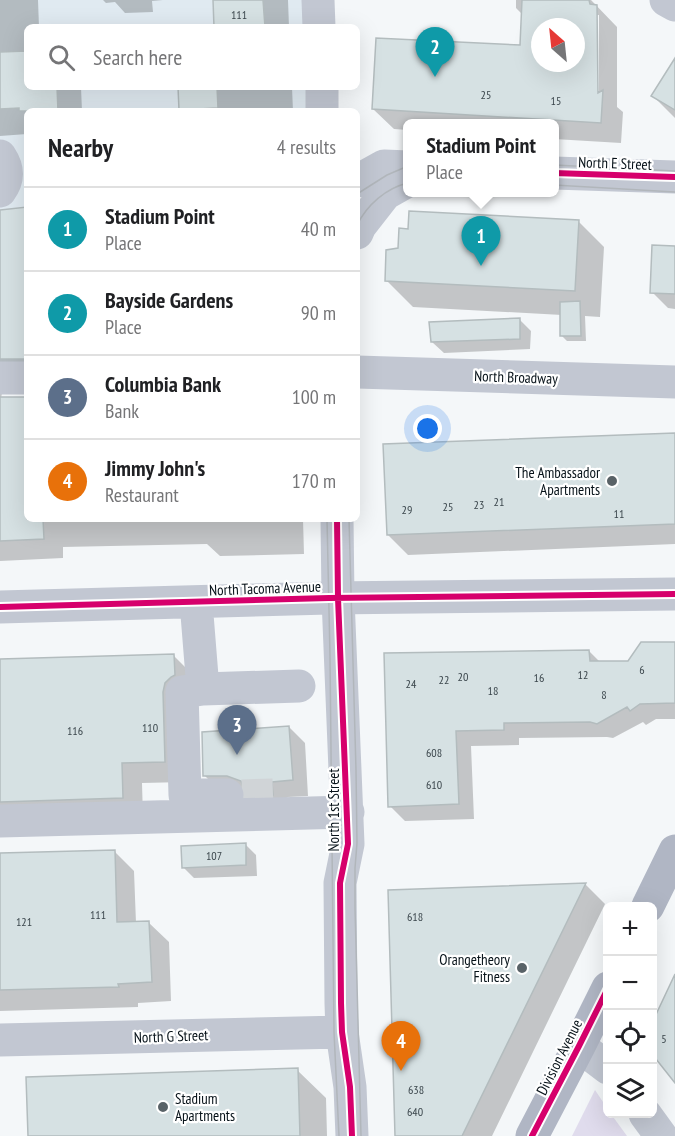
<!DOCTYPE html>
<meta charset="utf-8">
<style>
:root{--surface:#fff;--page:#f6f6f6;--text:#202124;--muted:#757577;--line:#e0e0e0;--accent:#1a73e8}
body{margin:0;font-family:"PT Sans Narrow",sans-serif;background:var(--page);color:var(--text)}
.controls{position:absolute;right:18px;bottom:18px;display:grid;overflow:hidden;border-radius:9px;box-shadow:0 6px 24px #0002}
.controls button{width:54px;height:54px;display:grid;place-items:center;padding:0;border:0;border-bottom:2px solid var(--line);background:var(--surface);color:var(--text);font:30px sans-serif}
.compass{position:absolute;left:531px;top:18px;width:54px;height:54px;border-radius:50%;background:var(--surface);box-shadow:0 6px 24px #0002;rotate:333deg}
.you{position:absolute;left:428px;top:429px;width:21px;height:21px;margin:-15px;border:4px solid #fff;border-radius:50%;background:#1a73e8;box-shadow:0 0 0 9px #1a73e833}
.badge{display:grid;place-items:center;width:39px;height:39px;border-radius:50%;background:var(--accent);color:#fff;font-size:20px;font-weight:700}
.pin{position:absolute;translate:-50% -50px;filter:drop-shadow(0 2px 3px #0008)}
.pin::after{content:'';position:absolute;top:32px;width:21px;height:18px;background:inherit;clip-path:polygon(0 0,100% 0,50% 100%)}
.popup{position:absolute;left:403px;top:119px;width:156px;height:78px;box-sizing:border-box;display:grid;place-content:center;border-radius:9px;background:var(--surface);filter:drop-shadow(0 2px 4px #0005);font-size:20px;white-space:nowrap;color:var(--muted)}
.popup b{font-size:22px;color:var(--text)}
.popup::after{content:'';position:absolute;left:50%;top:100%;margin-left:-12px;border:12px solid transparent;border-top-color:var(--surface)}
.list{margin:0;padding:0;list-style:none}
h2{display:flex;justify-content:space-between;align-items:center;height:78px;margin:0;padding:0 24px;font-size:26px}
h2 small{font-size:20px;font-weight:400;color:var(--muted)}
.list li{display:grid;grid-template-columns:39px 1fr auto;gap:18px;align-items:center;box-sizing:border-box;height:84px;padding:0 24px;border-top:2px solid var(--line)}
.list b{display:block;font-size:22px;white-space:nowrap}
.list p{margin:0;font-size:20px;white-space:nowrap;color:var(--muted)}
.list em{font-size:20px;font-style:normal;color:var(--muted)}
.icon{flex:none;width:33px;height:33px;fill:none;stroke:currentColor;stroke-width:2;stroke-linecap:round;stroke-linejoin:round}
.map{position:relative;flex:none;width:675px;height:1136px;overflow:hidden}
.search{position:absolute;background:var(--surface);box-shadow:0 6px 24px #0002;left:24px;top:24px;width:336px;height:66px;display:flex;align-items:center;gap:15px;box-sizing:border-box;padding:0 21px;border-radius:9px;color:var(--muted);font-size:22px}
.panel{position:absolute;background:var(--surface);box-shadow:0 6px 24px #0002;left:24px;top:108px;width:336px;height:414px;border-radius:9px}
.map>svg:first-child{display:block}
.built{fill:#e0eaf1}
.green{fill:#e0dced}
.shadow{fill:#0003;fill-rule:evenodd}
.building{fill:#d6e1e3;stroke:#b3bcbe;stroke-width:1.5;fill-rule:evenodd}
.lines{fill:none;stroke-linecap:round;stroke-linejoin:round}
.minor-tunnel{stroke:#d0d4d7;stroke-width:33;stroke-dasharray:33 16;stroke-linecap:butt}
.minor{stroke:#c2c7d2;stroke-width:33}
.major{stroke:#b0b6c4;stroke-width:33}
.tram{stroke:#b1b6bb;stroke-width:1.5}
.cycleway-casing{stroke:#fff;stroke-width:10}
.cycleway{stroke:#d6006c;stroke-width:6}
.poi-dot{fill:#596267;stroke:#fff;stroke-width:2}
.labels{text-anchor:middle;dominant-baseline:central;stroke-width:4.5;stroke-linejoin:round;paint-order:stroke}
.number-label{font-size:12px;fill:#3b464c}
.street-label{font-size:15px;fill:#061118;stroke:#fff}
.poi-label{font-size:15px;fill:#061118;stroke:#fff;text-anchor:end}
</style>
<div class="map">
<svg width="675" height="1136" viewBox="0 0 675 1136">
<rect width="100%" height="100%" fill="#f4f7f9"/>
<path class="built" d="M0 0H307L308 27H27V87H309L310 111H27V363L0 364Z"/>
<path class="green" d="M595 1090 607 1108 608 1114H611L627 1136H572Z"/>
<path class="shadow" d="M0 0H38L39 27H27V87H81L82 111H27V134L0 136Z
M103 0H163L152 1 153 12 125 13 115 2 106 3Z
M214 0H288L289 27H216Z
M516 0H591L617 27V107L623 112 621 143 554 139V124H408V130L394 129 373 109 521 47 523 15 516 8ZM596 15H599V101H596ZM540 27H576V63H540Z
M675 60V118L653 96Z
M180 87H292L293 111H183L181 109Z
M27 209V378L3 389 1 398H27V519H303L304 554 220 556 207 544 63 547V558L0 561V211Z
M578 221 604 247 600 317 585 316 586 341H567L562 336V315L413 307 386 280Z
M675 247V309L668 308 652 292Z
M520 320 531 331 530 349 444 353 432 342Z
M675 434V544L408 555 388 535Z
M675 644V719H656L646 725 643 722 613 738 607 737 519 738V745L471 746 474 819 405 821 390 806 386 654 589 651 600 662H628Z
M174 656 194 676 185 782 142 783 143 818 0 817V660Z
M289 727 305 743 308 796 288 797 263 811 247 795 246 792H221L205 776Z
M245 844 256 855 257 876 194 878 183 867Z
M114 851 134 871 136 923 148 922 169 942 171 1001 138 1003V1007L0 1011V855Z
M585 884 605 904 492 1136H396L390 891Z
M297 1070 326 1098 327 1136H29Z"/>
<path class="building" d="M213 0H263L265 27H214Z
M522 0H589L590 4 597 5 598 93 603 90 601 123 372 109 376 38 520 45ZM540 27H576V63H540Z
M27 51V87H57L58 111H19V108L0 109V52Z
M675 58V110L651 96Z
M178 87H217L218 108 179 110Z
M27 207V359H0V210Z
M409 211 579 220 575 291 385 281 386 250 398 248 399 228 408 229Z
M652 245 675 246V294L650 293Z
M580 301 581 336H560V302Z
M520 318V339L431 342 429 322Z
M0 397H27V519H43L44 539 0 541Z
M675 433V524L387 535 383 444Z
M641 642H675V703L640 704 630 711 627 707 597 724 590 722 504 723V730L456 731 459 804 388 807 384 653 589 650 590 661H628Z
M174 654 175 675 171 677 165 683 163 692 165 762 122 763 123 798 0 802V659Z
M289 726 293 780 272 782 273 795 246 796 241 781 227 776H203L202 732Z
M246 843V865L182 868 181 846Z
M115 850 117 922 149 921 152 982 118 984 119 987 0 990V853Z
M586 883 462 1136H395L388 890Z
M675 974V1083L652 1054V1023Z
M298 1068 300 1136H28L26 1077Z"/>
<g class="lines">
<path class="minor-tunnel" d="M242 796 273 795"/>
<path class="minor" d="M318 0 319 27
M666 0 675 5
M322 87V111
M0 156C8 168 9 179 0 191
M554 173 675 177
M357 181 384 166 408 167
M357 233 360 226 385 194 408 181
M357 372 675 382
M0 378H27
M337 519 338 598 348 844 340 883 341 1003 342 1032 350 1087 352 1136
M196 602 203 689 299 686
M0 607 329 598 675 594
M203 689 182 692 185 795H227
M0 821 348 812
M0 1040 342 1032
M579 1046 608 1068
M645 1114 661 1136"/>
<path class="major" d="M648 906 675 851
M532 1136 579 1046 608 988"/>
<path class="tram" d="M554 165 675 171
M554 185 675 192
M357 194 387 175 408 166
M357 225C367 205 386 188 408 183
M327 519 330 656 334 1032 339 1136
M349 519 356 770 357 843 355 868V908L361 1136"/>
<defs>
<path id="cycleway" d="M554 173 675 177
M337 519 338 598 348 844 340 883 341 1003 342 1032 350 1087 352 1136
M0 607 329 598 675 594
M532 1136 579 1046 608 988"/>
</defs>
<use href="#cycleway" class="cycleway-casing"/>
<use href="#cycleway" class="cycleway"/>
</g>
<g class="poi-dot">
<circle cx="612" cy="481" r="6"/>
<circle cx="522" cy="968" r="6"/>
<circle cx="163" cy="1107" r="6"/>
</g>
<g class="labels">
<g class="number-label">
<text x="239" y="14">111</text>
<text x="486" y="94">25</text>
<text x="556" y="100">15</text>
<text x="499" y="501">21</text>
<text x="479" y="504">23</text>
<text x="448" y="506">25</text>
<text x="407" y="509">29</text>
<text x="619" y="513">11</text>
<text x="642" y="669">6</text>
<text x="583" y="674">12</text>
<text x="463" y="676">20</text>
<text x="539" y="677">16</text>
<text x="444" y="679">22</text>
<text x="411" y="683">24</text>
<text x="493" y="690">18</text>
<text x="604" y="694">8</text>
<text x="150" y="727">110</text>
<text x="75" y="730">116</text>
<text x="434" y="752">608</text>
<text x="434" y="784">610</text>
<text x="214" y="855">107</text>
<text x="98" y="914">111</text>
<text x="415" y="916">618</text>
<text x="24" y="921">121</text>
<text x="664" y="1038">5</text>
<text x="416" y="1089">638</text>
<text x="415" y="1111">640</text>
</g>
<g class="street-label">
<text transform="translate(615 163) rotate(2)">North E Street</text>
<text transform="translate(516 377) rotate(2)">North Broadway</text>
<text transform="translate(265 588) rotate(-2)">North Tacoma Avenue</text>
<text transform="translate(333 810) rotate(-90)">North 1st Street</text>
<text transform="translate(171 1036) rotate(-2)">North G Street</text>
<text transform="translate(559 1057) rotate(-63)">Division Avenue</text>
</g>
<g class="poi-label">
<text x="600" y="472">The Ambassador<tspan x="600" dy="17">Apartments</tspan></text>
<text x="510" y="959">Orangetheory<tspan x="510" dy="17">Fitness</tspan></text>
<text x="175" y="1098" text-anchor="start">Stadium<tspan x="175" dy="17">Apartments</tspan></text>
</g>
</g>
</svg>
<div class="controls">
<button>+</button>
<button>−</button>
<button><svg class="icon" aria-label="locate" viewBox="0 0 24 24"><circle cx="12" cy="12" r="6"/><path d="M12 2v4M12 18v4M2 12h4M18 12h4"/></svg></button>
<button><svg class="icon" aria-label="layers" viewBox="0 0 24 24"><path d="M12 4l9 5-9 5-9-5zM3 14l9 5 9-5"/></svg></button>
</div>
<svg class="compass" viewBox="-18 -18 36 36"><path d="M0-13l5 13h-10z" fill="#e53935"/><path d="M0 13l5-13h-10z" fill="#757577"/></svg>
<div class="you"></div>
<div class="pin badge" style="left:481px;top:266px;background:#0f9aa8">1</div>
<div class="popup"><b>Stadium Point</b>Place</div>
<div class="pin badge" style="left:435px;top:77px;background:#0f9aa8">2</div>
<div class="pin badge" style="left:237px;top:755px;background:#5c6f8a">3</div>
<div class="pin badge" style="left:401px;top:1071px;background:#e8710a">4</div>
<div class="search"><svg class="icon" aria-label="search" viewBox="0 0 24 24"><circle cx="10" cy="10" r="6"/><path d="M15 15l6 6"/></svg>Search here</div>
<section class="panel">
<h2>Nearby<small>4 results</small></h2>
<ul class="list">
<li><span class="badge" style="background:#0f9aa8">1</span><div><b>Stadium Point</b><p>Place</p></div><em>40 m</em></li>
<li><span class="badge" style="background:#0f9aa8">2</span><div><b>Bayside Gardens</b><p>Place</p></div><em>90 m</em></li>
<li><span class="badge" style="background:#5c6f8a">3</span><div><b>Columbia Bank</b><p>Bank</p></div><em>100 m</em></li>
<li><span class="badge" style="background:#e8710a">4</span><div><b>Jimmy John's</b><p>Restaurant</p></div><em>170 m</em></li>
</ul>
</section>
</div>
